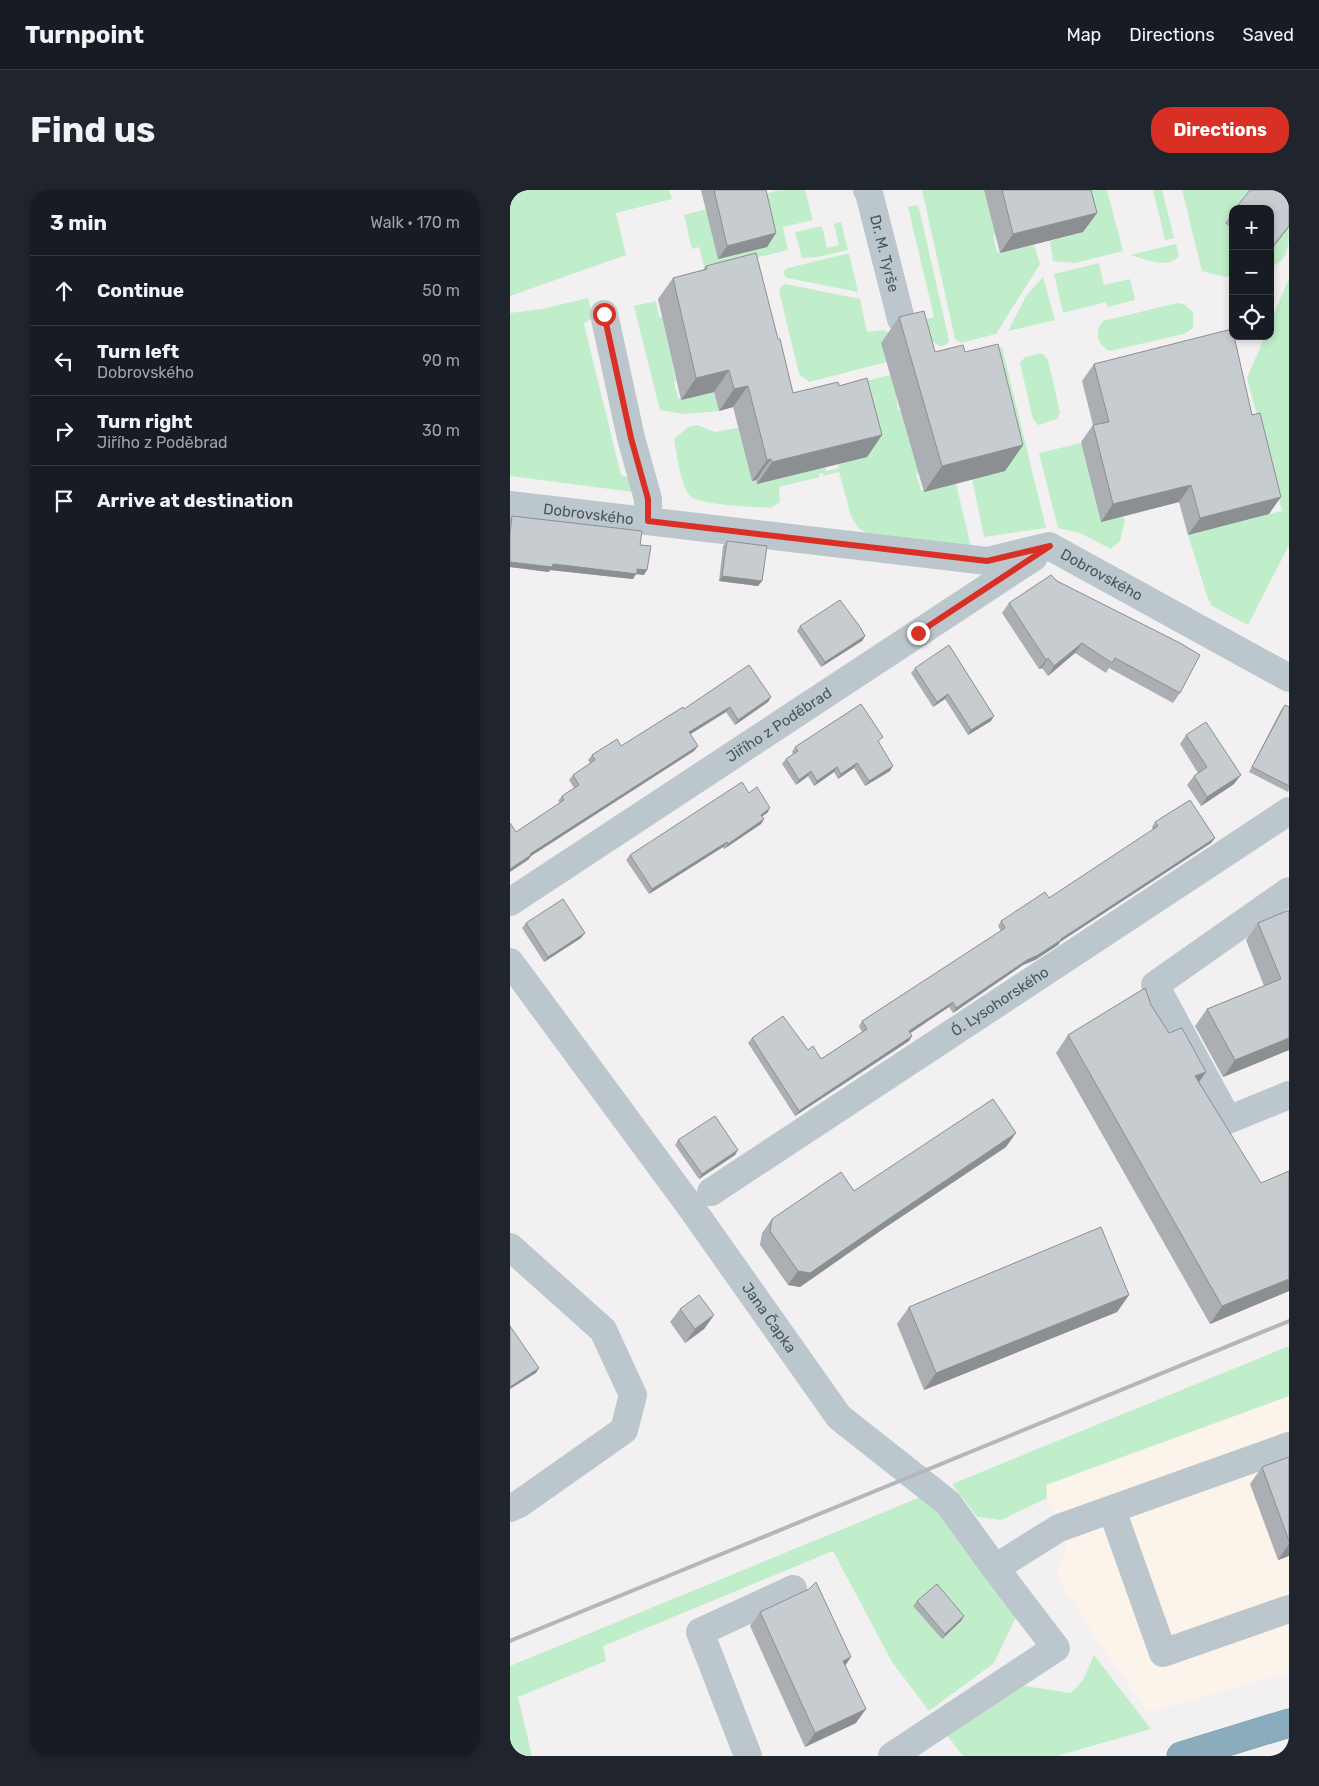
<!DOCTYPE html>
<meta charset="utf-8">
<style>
:root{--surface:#171b24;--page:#20242c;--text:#f1f3f6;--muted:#9ea1a6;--line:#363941;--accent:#d93025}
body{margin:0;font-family:Rubik,sans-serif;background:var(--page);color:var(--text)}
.controls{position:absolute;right:15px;top:15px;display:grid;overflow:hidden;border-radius:10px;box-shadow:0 2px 8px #0003}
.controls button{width:45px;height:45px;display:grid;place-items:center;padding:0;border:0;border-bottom:1px solid var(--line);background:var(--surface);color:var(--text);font:25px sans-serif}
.stop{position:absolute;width:15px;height:15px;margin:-11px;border:4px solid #d93025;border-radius:50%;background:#fff}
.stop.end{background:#d93025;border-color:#fff;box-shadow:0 1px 5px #0008}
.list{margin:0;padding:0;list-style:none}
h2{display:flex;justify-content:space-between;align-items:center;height:65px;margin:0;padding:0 20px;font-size:21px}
h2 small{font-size:16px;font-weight:400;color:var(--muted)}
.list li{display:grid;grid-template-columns:32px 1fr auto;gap:15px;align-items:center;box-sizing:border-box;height:70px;padding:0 20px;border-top:1px solid var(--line)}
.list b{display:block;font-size:19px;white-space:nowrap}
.list p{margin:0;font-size:16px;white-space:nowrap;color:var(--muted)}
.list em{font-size:16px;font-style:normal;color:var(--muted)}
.icon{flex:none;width:28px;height:28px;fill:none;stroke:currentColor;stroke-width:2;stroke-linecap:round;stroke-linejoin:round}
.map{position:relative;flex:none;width:779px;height:1566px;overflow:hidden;border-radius:20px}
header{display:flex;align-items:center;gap:30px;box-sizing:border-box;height:70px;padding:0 25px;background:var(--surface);border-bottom:1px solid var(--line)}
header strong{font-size:24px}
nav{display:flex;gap:28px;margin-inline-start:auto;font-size:18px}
.intro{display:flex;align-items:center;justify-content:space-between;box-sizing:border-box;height:120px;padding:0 30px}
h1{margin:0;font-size:35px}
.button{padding:12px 22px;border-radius:20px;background:var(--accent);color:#fff;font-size:18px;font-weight:700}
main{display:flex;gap:30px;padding:0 30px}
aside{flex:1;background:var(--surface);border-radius:20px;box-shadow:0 2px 8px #0003}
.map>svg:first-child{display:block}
.commercial{fill:#fcf4eb}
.green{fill:#c1eeca}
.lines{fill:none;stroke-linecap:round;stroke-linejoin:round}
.highway-casing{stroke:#7597a9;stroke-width:29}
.minor{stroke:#bcc7cd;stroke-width:28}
.highway{stroke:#8aacbd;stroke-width:28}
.rail{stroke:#b3b7ba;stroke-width:4}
.wall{fill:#abafb3}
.shaded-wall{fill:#8b8f92}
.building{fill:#c7ccd0;stroke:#8b8f92}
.route{stroke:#d93025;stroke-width:6}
.labels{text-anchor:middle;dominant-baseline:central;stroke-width:5;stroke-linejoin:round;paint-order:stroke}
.street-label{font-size:15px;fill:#49575d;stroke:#fff}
</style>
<header>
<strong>Turnpoint</strong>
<nav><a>Map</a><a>Directions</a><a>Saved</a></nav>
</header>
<div class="intro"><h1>Find us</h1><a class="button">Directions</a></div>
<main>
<aside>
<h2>3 min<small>Walk · 170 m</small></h2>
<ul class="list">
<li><svg class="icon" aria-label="ahead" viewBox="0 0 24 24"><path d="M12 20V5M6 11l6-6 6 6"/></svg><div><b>Continue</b></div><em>50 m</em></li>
<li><svg class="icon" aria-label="left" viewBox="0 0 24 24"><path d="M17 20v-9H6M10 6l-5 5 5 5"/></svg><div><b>Turn left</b><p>Dobrovského</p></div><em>90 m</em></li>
<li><svg class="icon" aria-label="right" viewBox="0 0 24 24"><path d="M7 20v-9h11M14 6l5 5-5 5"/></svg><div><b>Turn right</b><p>Jiřího z Poděbrad</p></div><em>30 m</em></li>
<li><svg class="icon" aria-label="arrive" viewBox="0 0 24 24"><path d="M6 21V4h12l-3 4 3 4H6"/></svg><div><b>Arrive at destination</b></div></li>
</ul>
</aside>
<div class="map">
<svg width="779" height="1566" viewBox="0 0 779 1566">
<rect width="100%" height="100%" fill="#f3f0f1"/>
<path class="commercial" d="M779 1206V1482L638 1522 585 1447 547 1386 556 1356 537 1308 536 1295Z"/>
<path class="green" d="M0 0H159L162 9 106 23 116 65 0 106Z
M269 0H295L303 30 273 37 278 60 195 80 189 57 182 59 174 25Z
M412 0H474L486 45 483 46 487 62 490 63 524 55 530 74 486 144 451 153 445 149Z
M563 0H597L613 61 565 73 543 71 540 51 573 42 575 40Z
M643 0H652L664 48 655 50Z
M672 0H742L727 19H723V24L715 33 723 40V85L715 87 692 81Z
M407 15 409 18 439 150 438 153 433 156H429L406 138 413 130 424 127 398 17Z
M331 32 338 60 307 67 292 68 285 42 312 36 317 58 329 55 324 34Z
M779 37C779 55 779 71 760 77V61Z
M666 54 669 66C657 80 636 69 620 65Z
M339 63 348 102 277 88 274 85V81L278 78Z
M589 73 594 95 620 89 625 110 598 117 596 112 553 123 544 84Z
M533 87 545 130 498 141 516 106Z
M779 88V355L738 435 702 416 697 406 678 345 772 321 737 188 755 146H760V133Z
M275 94 350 109 357 142 373 140 416 162 299 192 289 184 269 101 271 96Z
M78 108 83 127 74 134 111 285 121 288 123 302 0 286V123L32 119Z
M146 111 149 127H152L166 191 164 192 168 208 171 210 204 202 209 221 174 224 150 220 124 116Z
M667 113 674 114 683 122V138L674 144 600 161C588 156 583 141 593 131Z
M492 157 536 338 474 347 462 289 497 279 493 262 432 172Z
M528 164H533L538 170 550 222 547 229 528 235 523 229 510 173 515 167Z
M417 176 386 203 388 220H390L409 283 406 284 411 300H413L414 302 446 293 461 357 363 345 349 339 341 326 329 282 313 286V283L309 284 310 287 269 297 270 312 261 318C246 317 188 315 180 306 170 294 167 264 164 249L178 237 187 235 205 242 233 237 242 291 246 290 247 294 315 277 316 281 329 278 328 274 357 267 339 195Z
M571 253 615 330 610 351 601 359 570 343 548 338 529 263Z
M779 1156V1206L536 1295 537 1308 491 1330 467 1327 442 1294Z
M413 1306 434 1317 509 1421 484 1473 419 1521 382 1472 323 1361 93 1456 96 1471 8 1507 22 1566H0V1476Z
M584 1465 641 1539 547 1566H453L435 1543 501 1494 561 1503 573 1490Z"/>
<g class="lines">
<defs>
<path id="highway" d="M671 1566 779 1533"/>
</defs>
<use href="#highway" class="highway-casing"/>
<g class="minor">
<path id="s1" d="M357 0 359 3 391 129"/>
<path d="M94 124 121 248 138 309V331"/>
<path id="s2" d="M0 315 477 371 539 356 779 488"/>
<path d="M779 701 645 795 718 930 779 905"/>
<path id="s3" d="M0 712 524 367"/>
<path id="s4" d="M0 772 180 1016 329 1227 438 1313 485 1378 546 1458 382 1566"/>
<path id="s5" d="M201 1002 779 621"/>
<path d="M0 1057 93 1140 123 1205 114 1240 9 1314 0 1318"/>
<path d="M602 1320 653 1463 779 1419"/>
<path d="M485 1378 549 1338 779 1256"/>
<path d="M238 1566 190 1442 283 1399"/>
</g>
<use href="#highway" class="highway"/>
<path class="rail" d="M0 1451 779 1131"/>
</g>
<path class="wall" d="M191 0H256L266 43 257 57 208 69Z
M474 0H581L587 23 573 42 490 63Z
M760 19 779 37 760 61Z
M723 22V40L715 33Z
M196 76 268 149 283 203 329 196 372 245 357 267 247 294 246 290 242 291 223 217 209 221 204 202 171 210 148 109 163 88 193 80Z
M389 127 425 162H455L513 255 495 281 414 302 371 153Z
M584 174 759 324 678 345 669 312 591 332 571 252 583 235 572 191Z
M2 326 130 355 134 385 126 384 123 389 40 380 39 382 0 377V329Z
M217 351 252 391 248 396 209 391 213 356Z
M547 391 670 503 663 513 599 478 596 483 565 463 538 486 532 478 529 479 492 423 499 413Z
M290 436 355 446 352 451 311 477 287 441Z
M405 478 481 531 458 545 435 509 423 517 401 483Z
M261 507 258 512 225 535 216 522 180 544 188 556 184 561 21 666 18 670 6 642 50 613 48 611 52 606 64 598 59 590 63 585 80 573 78 570 82 565 111 556 174 519Z
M775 515 779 517V600L778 602 739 582 771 520Z
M676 545 724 594 691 616 677 595 684 586 688 583 670 554Z
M370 552 369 553 380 581 355 596 344 578 328 589 324 582 304 596 298 586 286 595 272 574 276 569 283 564 282 562 285 557Z
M239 603 260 618 257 623 252 626 254 629 251 634 214 659 213 657 139 704 116 670 120 665Z
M645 632 705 648 701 653 550 752 548 755 525 770 513 775 443 823 439 817 400 843 402 846 399 851 285 926 238 853 242 848 298 860 311 869 352 842 349 836 352 831 491 741 488 736 491 731 539 708 643 640 642 637Z
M779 720V860L713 887 685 836 697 819 754 796 736 750 748 733Z
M16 733 71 748 34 772 12 738Z
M641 815 659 843 696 882 689 892 779 1101 700 1134 546 863 558 845Z
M168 950 225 965 189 989 165 955Z
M496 957 373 1039 290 1097 278 1095 250 1055 252 1043 262 1029 344 1001Z
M619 1105 607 1122 414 1200 387 1134 399 1117Z
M170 1119 204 1125 194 1139 175 1153 160 1132Z
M779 1267V1366L768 1370 740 1294 752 1277Z
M407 1411 454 1426 451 1431 432 1449 403 1416Z
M250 1422 341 1467 335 1476 346 1533 295 1557 240 1436Z"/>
<path class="shaded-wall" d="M587 23 573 42 490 63 503 44Z
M779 36V37L760 61 764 55Z
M266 43 257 57 208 69 217 56Z
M219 180 204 202 171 210 186 188Z
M238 196 223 217 209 221 224 199Z
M372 245 357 267 247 294 262 272Z
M513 255 495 281 414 302 432 276Z
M261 269 246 290 242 291 257 270Z
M681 295 669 312 591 332 603 314Z
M771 307 759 324 678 345 690 328Z
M0 372 127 379 137 380 134 385 126 384 123 389 40 380 39 382 0 377Z
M212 386 252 391 248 396 209 391Z
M355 446 352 451 311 477 315 472Z
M572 453 565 463 538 486 544 476Z
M538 468 532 478 529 479 536 470Z
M438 504 435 509 423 517 427 512Z
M261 507 258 512 225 535 228 530Z
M220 517 216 522 176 547 179 542Z
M484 526 481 531 458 545 461 540Z
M188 556 184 561 21 666 18 670 0 682V679L20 664Z
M347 573 344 578 328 589 331 584Z
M383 576 380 581 355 596 359 591Z
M327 577 324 582 304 596 307 591Z
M301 581 298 586 286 595 289 590Z
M731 585 724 594 691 616 697 607Z
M260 618 257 623 247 630 251 625Z
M254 629 251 634 214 659 218 654Z
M705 648 701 653 550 752 548 755 525 770 513 775 443 823 446 818 517 770Z
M217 652 213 657 139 704 142 699Z
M75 743 71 748 34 772 38 767Z
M443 812 439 817 396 846 399 841Z
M402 846 399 851 285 926 289 921Z
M779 848V860L713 887 725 870Z
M696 882 684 899 685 886Z
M506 943 496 957 373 1039 290 1097 278 1095 288 1081Z
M228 960 225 965 189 989 192 984Z
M779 1089V1101L700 1134 712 1116Z
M619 1105 607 1122 414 1200 426 1183Z
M204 1125 194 1139 175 1153 185 1139Z
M29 1178 26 1183 0 1199V1197Z
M779 1354V1366L768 1370Z
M454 1426 451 1431 432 1449 435 1444Z
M341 1467 331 1481 333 1471Z
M356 1519 346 1533 295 1557 305 1543Z"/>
<path class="building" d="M204 0H256L266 43 217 56Z
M492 0H581L587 23 503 44Z
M740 0H779V36L764 55 760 52V19H725Z
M246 63 268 149H270L283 203 328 192 329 196 357 188 372 245 262 272 261 269 257 270 238 196 224 199 219 180 186 188 163 88 197 79 196 76Z
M414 121 425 162 453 155 455 162 488 154 513 255 432 276 389 127Z
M722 139 723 146H724L742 225 750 223 771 307 690 328 681 295 603 314 583 235 599 232 584 174Z
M2 326 132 341 130 355 141 356 137 380 127 379V384L43 374 42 377 0 372V343Z
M217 351 257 356 252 391 212 386Z
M541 385 547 391 670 453 690 465 670 503 605 468 602 473 572 453 544 476 538 468 536 470 499 413Z
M330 410 350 437 355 446 315 472 290 436Z
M439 455 484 526 461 540 438 504 427 512 405 478Z
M239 475 261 507 228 530 220 517 179 542 188 556 20 664 21 665 0 679V633L6 642 54 610 52 606 69 595 63 585 85 570 82 565 107 549 111 556 173 517 174 519Z
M351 514 373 547 368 551 383 576 359 591 347 573 331 584 327 577 307 591 301 581 289 590 276 569 288 561 285 557Z
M775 515 779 517V596L742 577Z
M696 532 731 585 697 607 684 586 697 577 676 545Z
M232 592 239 603 247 597 260 618 251 625 254 629 218 654 217 652 142 699 120 665Z
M680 610 705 648 551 749V750L528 765 517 770 446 818 443 812 399 841 402 846 289 921 242 848 273 826 298 860 303 856 311 869 357 839 352 831 495 738 491 731 535 702 539 708 648 636 645 632Z
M53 709 75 743 38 767 16 733Z
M779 720V848L725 870 697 819 771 789 748 733Z
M635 798 641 815 659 843 672 838 696 882 685 886 751 993 779 981V1089L712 1116 558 845Z
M483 909 506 943 383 1026 300 1083 288 1081 260 1041 262 1029 331 982 344 1001Z
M205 926 228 960 192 984 168 950Z
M591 1037 619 1105 426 1183 399 1117Z
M189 1105 204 1125 185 1139 170 1119Z
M0 1136 29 1178 0 1197Z
M779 1267V1351L752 1277Z
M306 1392 341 1467 333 1471 356 1519 305 1543 250 1422 299 1399Z
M427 1394 454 1426 435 1444 407 1411Z"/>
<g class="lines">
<path class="route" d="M94 124 121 248 138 309V331L477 371 540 356 408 443"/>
</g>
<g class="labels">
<g class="street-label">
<text stroke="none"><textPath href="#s1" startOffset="66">Dr. M. Tyrše</textPath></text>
<text stroke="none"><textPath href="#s2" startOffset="79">Dobrovského</textPath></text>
<text stroke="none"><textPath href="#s2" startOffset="604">Dobrovského</textPath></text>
<text stroke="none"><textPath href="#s3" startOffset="322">Jiřího z Poděbrad</textPath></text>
<text stroke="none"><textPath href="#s5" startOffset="346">Ó. Lysohorského</textPath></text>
<text stroke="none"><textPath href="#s4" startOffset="440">Jana Čapka</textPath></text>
</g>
</g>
</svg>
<div class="controls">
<button>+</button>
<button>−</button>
<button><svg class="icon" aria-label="locate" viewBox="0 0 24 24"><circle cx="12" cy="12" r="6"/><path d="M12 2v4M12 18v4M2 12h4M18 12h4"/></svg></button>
</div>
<div class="stop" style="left:94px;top:124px"></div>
<div class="stop end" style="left:408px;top:443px"></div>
</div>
</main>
